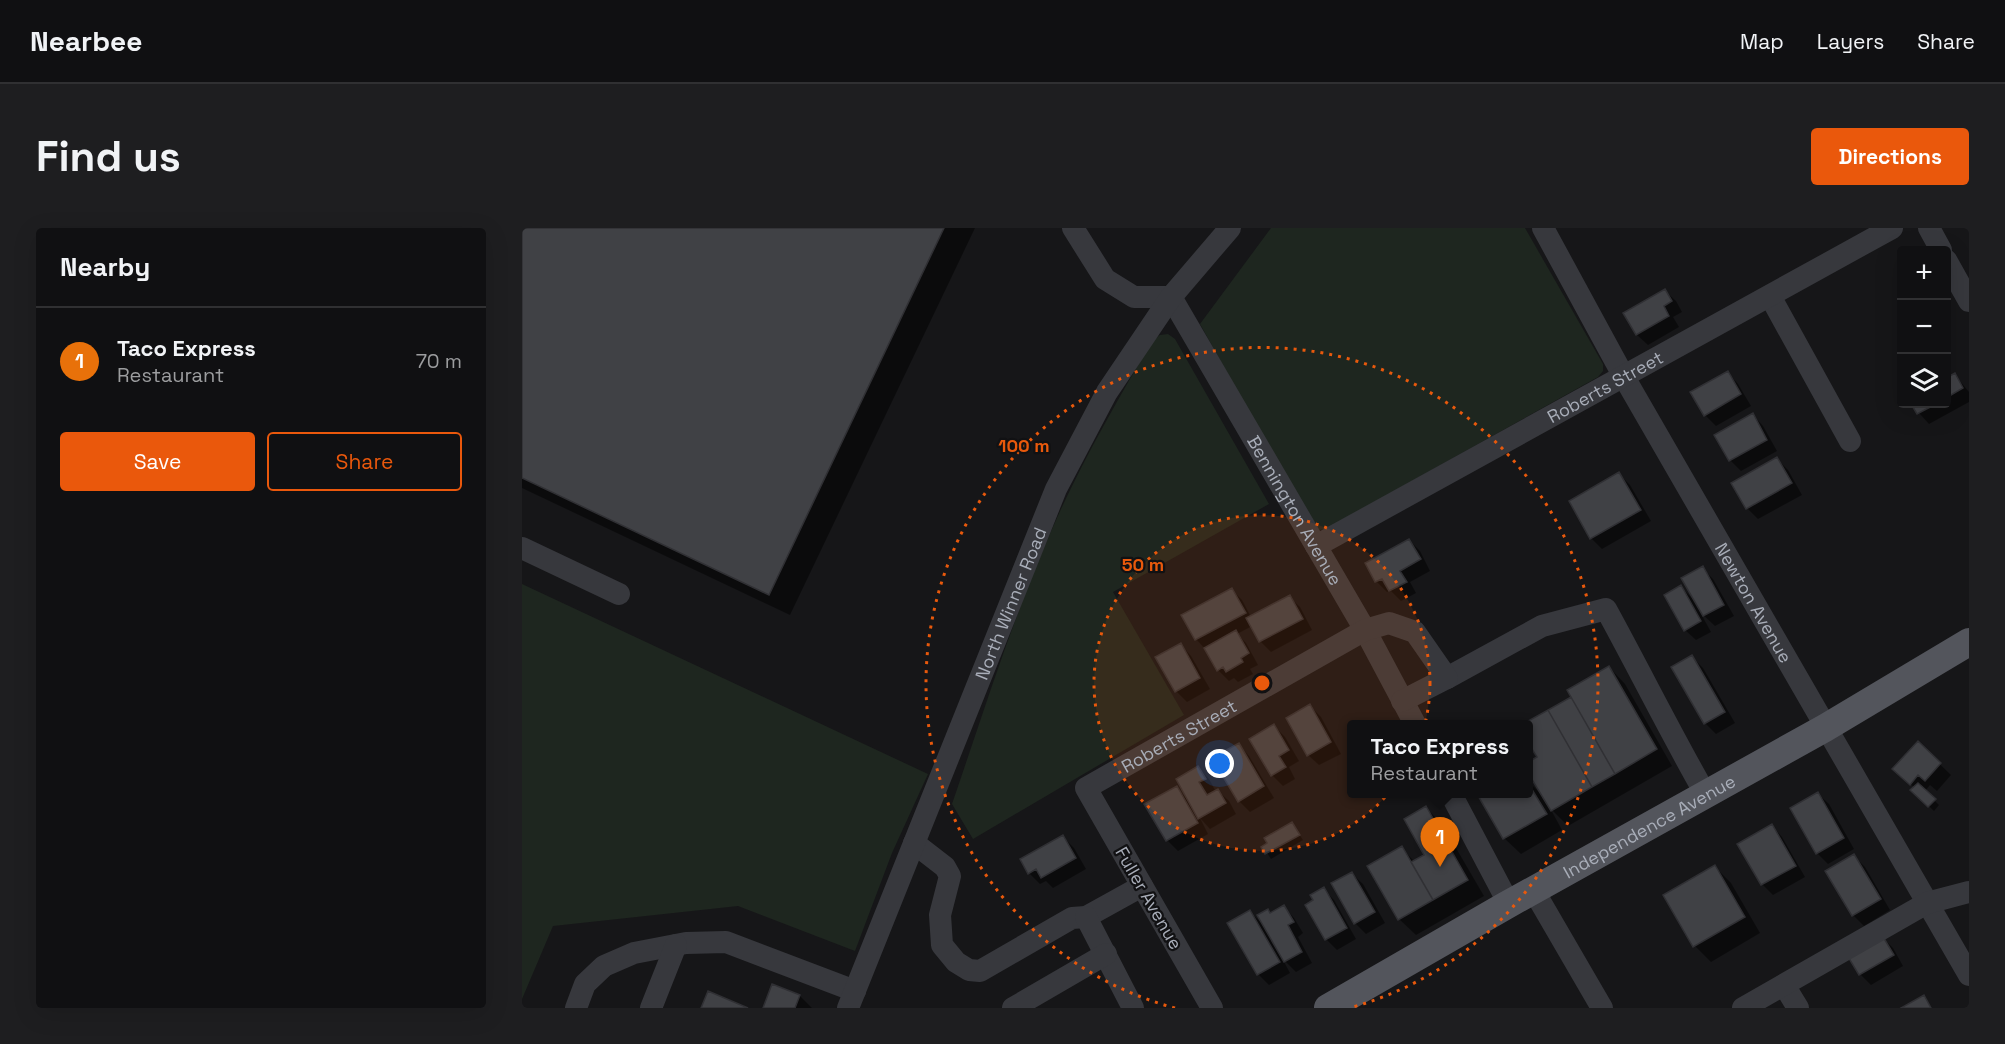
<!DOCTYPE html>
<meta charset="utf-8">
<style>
:root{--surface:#101012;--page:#1e1e20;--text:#f1f3f6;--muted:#9c9d9f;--line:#303032;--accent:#ea580c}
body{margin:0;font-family:"Space Grotesk",sans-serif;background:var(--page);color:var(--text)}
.controls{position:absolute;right:18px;top:18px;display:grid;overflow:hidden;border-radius:6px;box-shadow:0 6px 24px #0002}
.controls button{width:54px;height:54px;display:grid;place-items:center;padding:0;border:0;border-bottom:2px solid var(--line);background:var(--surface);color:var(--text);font:30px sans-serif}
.you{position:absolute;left:698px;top:536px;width:21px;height:21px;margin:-15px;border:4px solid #fff;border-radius:50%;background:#1a73e8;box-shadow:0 0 0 9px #1a73e833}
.badge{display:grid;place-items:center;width:39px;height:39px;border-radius:50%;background:var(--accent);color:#fff;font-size:20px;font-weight:700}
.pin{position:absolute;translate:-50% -50px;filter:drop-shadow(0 2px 3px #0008)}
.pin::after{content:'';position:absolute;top:32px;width:21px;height:18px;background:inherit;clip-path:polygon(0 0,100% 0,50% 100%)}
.popup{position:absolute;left:825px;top:492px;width:186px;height:78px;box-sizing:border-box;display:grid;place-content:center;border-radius:6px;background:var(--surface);filter:drop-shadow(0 2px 4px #0005);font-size:20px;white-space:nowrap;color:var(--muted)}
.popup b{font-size:22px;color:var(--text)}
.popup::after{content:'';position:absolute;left:50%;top:100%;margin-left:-12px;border:12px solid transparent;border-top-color:var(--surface)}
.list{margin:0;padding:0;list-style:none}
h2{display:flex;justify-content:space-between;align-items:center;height:78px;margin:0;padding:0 24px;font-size:26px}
h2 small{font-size:20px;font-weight:400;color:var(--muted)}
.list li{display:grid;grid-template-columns:39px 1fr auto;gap:18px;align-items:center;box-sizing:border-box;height:108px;padding:0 24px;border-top:2px solid var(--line)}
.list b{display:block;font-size:22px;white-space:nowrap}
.list p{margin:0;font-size:20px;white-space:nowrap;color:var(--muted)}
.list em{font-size:20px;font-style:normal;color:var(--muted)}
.actions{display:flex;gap:12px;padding:18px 24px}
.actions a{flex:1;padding:14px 0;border:2px solid var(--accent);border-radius:6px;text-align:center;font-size:21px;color:var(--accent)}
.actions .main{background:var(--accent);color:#fff}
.icon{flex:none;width:33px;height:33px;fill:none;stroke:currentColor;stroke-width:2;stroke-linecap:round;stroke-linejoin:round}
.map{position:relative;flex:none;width:1447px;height:780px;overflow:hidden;border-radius:6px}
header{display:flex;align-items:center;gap:36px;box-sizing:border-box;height:84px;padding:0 30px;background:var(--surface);border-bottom:2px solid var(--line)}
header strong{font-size:28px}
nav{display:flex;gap:33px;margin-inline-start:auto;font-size:21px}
.intro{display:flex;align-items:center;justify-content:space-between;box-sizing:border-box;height:144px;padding:0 36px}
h1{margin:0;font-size:42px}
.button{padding:15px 27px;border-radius:6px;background:var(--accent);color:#fff;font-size:21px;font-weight:700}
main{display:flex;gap:36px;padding:0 36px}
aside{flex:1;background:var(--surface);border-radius:6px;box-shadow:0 6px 24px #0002}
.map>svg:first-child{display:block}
.green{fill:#1e261f}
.shadow{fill:#0007}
.building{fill:#404145;stroke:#303034;stroke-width:1.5}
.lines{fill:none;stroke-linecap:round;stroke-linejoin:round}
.minor{stroke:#37383d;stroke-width:22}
.major{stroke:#53555c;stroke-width:28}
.ring{fill:none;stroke:#e8590c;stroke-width:3;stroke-dasharray:3 6}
.labels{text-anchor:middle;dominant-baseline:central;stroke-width:4.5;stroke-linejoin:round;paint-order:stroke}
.street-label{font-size:18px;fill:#a8adb8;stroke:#111113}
.centre{fill:#e8590c;stroke:#111113;stroke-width:3}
.ring-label{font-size:18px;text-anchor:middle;font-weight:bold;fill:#e8590c;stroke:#111113;stroke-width:4.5;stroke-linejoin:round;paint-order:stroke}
</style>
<header>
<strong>Nearbee</strong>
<nav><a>Map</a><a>Layers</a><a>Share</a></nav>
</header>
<div class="intro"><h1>Find us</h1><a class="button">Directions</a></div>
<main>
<aside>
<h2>Nearby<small></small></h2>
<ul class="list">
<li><span class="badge" style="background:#e8710a">1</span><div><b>Taco Express</b><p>Restaurant</p></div><em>70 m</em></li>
</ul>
<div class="actions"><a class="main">Save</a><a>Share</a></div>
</aside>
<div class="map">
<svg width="1447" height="780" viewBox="0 0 1447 780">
<rect width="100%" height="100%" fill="#161618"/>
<path class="green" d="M749 0H1003L1081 136V143L1076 149 804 301 797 302 791 299 678 96Z
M646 106 653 111 747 276 591 364 662 487 451 611 430 576C464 477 495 376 539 281 566 223 598 168 630 113L638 107Z
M0 356 406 546 370 625 333 723 216 678 31 698 0 771Z"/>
<path class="shadow" d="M0 0H453L268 387 0 260Z
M1143 63 1154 73 1160 84 1151 89 1157 99 1126 117 1115 107 1103 85Z
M1206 145 1216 156 1229 178 1194 198 1183 187Z
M1433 147 1447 164V174L1407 196 1397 185 1391 176H1424V152Z
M1231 187 1241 198 1255 223 1219 243 1208 232Z
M1255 231 1266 242 1280 267 1236 291 1225 280Z
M1097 246 1108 257 1129 293 1080 321 1069 310Z
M887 312 898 323 908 343 888 354 894 365 879 373 869 363 865 364 855 354 845 335Z
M1180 340 1191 351 1212 388 1193 398 1178 384 1189 404 1174 412 1163 402 1159 359 1173 373Z
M710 362 720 372 729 389 767 369 778 379 790 402 749 424 738 413 730 398 715 406 724 415 736 437 728 441 731 446 716 454 712 450 707 453 696 442 684 422 674 411 661 388Z
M659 417 669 428 688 461 665 474 654 463 635 430Z
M1170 429 1181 440 1213 495 1194 506 1183 495 1151 440Z
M1087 439 1103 456 1150 538 1046 598 1028 580 1040 602 999 626 982 610 957 566H1006V553L1019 566 1017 529 1006 496H1004L1051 470Z
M788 478 799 489 819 526 797 537 786 527Z
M752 498 763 509 777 533 767 539 773 551 761 558 750 547Z
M1396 515 1429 547 1415 563 1408 557 1403 563 1417 577 1412 583 1390 562 1393 560 1372 541Z
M717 517 727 528 752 570 728 584 717 573Z
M676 540 687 551 694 564 696 563 707 573 714 586 688 601 678 590 686 606 656 623 645 612 654 560 666 572Z
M1296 566 1307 576 1332 621 1306 636 1295 625Z
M904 580 920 596 962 668 894 707 877 691 847 639 879 620 893 634 904 627Z
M770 596 781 612 749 631 741 619Z
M1250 598 1260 609 1283 649 1251 667 1240 656 1217 617Z
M541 609 552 620 564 641 531 660 524 653 518 656 507 645Z
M1332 628 1343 639 1368 682 1342 698 1331 687Z
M1193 639 1209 655 1238 705 1189 734 1173 718 1143 668Z
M830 646 841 656 863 695 844 706 833 695Z
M801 661 812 672 834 711 815 722 804 711 793 673Z
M762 679 772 690 781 705 776 709 790 735 774 744 760 730 768 745 747 757 736 746 728 684 743 698 746 683 749 686Z
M1360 709 1371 720 1381 738 1349 757 1338 746Z
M278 768 290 780H242Z"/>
<path class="building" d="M0 0H422L247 367 0 250Z
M1143 61 1150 73 1142 78 1147 88 1114 107 1101 85Z
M1206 143 1219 166 1182 188 1168 164Z
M1433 145 1441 160 1424 170V150Z
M1389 176H1414L1395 186Z
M1231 185 1245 212 1207 233 1192 207Z
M1255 229 1270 255 1224 281 1209 255Z
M1097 244 1119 282 1068 311 1047 273Z
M887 311 899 331 878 343 885 354 867 363 860 351 853 354 843 335Z
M1181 338 1202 377 1181 388 1159 350Z
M1159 357 1179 393 1162 403 1142 367Z
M710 360 724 385 673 412 659 387Z
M768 367 781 391 737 414 724 390Z
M714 402 727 425 719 430 721 434 704 444 701 439 695 443 682 420Z
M659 415 678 450 653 464 633 429Z
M1170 427 1203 484 1182 496 1149 439Z
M1087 438 1135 521 1093 546 1045 462Z
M1049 469 1093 546 1070 559 1026 482Z
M788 476 809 514 785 528 764 490Z
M1026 482 1070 559 1029 583 1006 545V534L1015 529 1006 515V496H1001Z
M752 496 767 522 757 528 764 539 749 548 727 511Z
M1396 513 1419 535 1403 553 1396 547 1388 557 1370 541Z
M717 515 742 558 716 574 690 530Z
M676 538 684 551 677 554 685 567 696 561 704 575 676 591 654 551Z
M1006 555 1025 586 981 611 955 566H1006Z
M1396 555 1414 571 1406 579 1388 562Z
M655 558 676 595 644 613 622 576Z
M1296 564 1322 610 1294 626 1268 580Z
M904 578 946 652 911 672 889 634 902 627 882 591Z
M770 594 778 607 743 626 739 619 745 615 742 610Z
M1250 596 1274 638 1239 657 1215 616Z
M541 607 554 630 519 650 514 641 506 646 498 631Z
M880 618 911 672 876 692 845 638Z
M1332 626 1359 671 1330 688 1303 643Z
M1193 637 1223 689 1171 719 1141 667Z
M830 644 853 684 832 696 809 655Z
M802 659 825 700 803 712 783 677 791 672 788 667Z
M762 677 772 694 766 697 780 724 762 734 735 687 746 681 748 685Z
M728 682 758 734 735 747 705 695Z
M1360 707 1372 727 1337 747 1325 727Z
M250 756 278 767 273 780H241Z
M186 763 226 780H179Z
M1402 767 1409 780H1379Z"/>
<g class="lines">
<g class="minor">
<path id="s1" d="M551 0 583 51 612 69H649L843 402 893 496"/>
<path id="s2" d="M1021 0 1102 149 1447 747"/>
<path d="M1407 0 1419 22"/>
<path d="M1424 32 1447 73"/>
<path d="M1248 68 1328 213"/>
<path id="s3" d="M794 318 1370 0"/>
<path d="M0 320 97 366"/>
<path d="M925 450 1020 398 1084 381C1118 443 1149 506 1184 567"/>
<path d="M929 566 987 676"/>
<path d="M392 615 423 639 428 648 418 687 420 717 434 734 447 742 458 743 550 690 564 689 620 658"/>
<path d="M1012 663 1080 780"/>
<path d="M564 689 611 780"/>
<path d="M1262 757 1276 780"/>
<path d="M54 780 63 756 82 738 112 725 164 715 204 714 333 763"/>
<path d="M129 780 154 717"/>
<path id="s4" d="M326 780 534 261 585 164 649 69 708 0"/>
<path d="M491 780 584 726"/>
<path id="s5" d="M690 780 564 560 843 402 867 395 893 404 925 450 880 473"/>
<path d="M1221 780 1405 675 1447 664"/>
</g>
<path class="major" id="s6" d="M806 780 983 678 1303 500 1447 414"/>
</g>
<circle cx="740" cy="455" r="168" fill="#e8590c" fill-opacity=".12"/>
<g class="ring">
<circle cx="740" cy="455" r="168"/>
<path d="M653 780A336 336 0 1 1 827 780"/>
</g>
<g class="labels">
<g class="street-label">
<text stroke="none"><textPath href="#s3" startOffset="330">Roberts Street</textPath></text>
<text stroke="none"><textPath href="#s1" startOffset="378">Bennington Avenue</textPath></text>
<text stroke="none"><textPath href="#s4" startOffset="436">North Winner Road</textPath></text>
<text stroke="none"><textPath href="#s2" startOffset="430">Newton Avenue</textPath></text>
<text stroke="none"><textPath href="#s5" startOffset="360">Roberts Street</textPath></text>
<text stroke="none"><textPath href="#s6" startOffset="369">Independence Avenue</textPath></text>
<text transform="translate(627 670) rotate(60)">Fuller Avenue</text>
</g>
</g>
<circle cx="740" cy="455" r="9" class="centre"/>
<g class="ring-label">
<text x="502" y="224">100 m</text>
<text x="621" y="343">50 m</text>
</g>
</svg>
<div class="controls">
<button>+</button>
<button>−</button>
<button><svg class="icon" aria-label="layers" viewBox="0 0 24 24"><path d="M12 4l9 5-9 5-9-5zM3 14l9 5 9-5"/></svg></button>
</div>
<div class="you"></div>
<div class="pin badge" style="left:918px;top:639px;background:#e8710a">1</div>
<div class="popup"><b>Taco Express</b>Restaurant</div>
</div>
</main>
